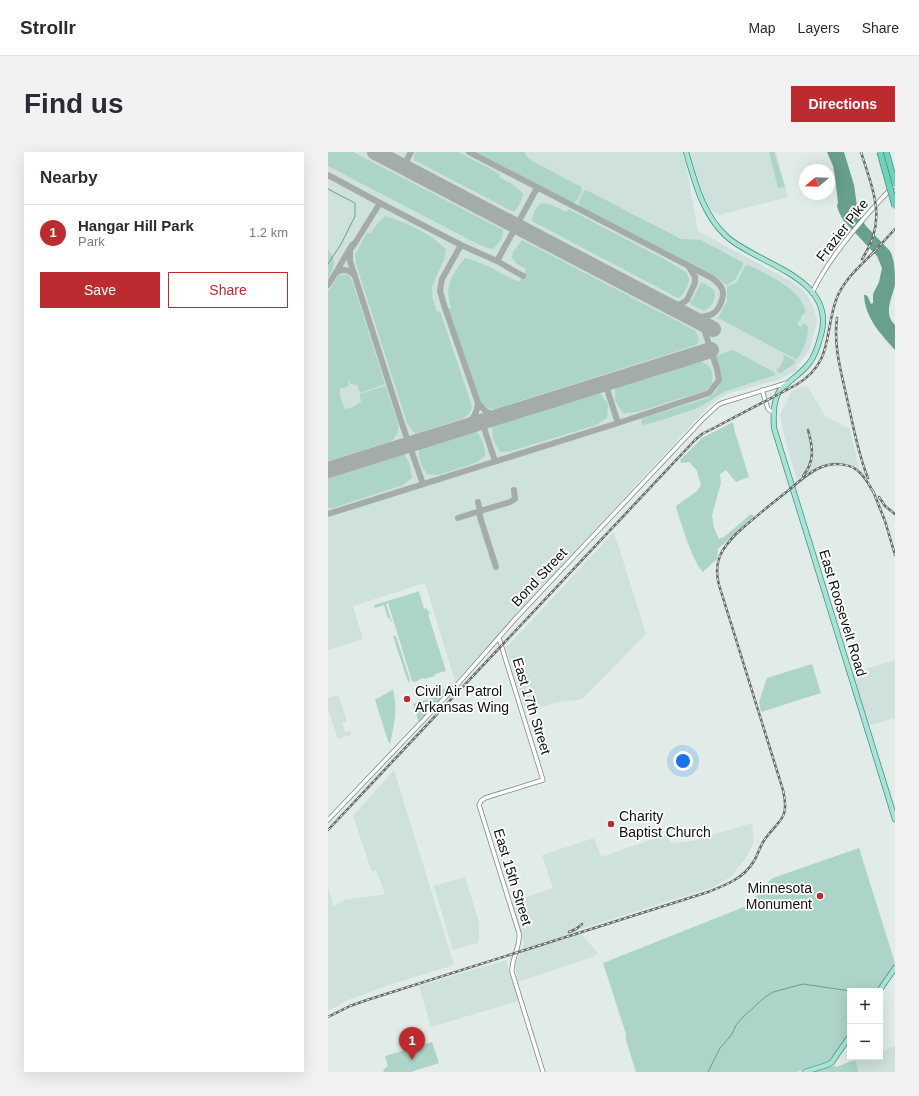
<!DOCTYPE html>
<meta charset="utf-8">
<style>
:root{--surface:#fff;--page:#f2f2f3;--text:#2b2b33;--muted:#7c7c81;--line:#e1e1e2;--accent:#bb2b2f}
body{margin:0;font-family:Helvetica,sans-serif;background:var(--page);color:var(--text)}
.controls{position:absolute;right:12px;bottom:12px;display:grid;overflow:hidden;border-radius:0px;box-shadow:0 4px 16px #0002}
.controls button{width:36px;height:36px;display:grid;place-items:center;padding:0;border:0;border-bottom:1px solid var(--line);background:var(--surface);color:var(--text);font:20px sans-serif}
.compass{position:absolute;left:471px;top:12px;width:36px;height:36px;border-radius:50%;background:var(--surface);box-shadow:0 4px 16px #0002;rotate:251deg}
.you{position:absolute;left:355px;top:609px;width:14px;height:14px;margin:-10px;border:3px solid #fff;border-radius:50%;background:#1a73e8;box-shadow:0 0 0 6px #1a73e833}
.badge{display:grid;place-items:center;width:26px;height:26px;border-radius:50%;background:var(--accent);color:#fff;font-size:13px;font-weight:700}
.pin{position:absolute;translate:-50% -33px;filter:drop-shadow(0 1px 2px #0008)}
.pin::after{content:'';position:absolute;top:21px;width:14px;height:12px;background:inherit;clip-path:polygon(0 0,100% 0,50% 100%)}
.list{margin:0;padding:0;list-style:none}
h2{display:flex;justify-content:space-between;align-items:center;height:52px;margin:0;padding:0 16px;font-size:17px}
h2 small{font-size:13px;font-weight:400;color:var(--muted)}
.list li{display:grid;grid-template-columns:26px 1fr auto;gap:12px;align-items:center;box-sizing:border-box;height:56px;padding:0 16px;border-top:1px solid var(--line)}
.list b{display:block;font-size:15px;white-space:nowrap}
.list p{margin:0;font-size:13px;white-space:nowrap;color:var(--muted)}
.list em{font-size:13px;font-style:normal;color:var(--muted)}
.actions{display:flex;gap:8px;padding:12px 16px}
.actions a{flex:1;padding:9px 0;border:1px solid var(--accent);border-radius:0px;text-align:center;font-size:14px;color:var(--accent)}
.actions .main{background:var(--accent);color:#fff}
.map{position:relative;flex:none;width:567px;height:920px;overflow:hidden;border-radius:0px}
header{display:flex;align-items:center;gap:24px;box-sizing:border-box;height:56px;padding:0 20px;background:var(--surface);border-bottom:1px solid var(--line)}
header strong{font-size:19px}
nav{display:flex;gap:22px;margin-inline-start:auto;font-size:14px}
.intro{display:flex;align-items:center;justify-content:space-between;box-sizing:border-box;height:96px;padding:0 24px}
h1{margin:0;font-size:28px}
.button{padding:10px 18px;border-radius:0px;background:var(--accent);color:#fff;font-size:14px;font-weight:700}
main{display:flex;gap:24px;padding:0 24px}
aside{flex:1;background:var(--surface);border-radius:0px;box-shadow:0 4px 16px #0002}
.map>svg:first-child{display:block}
.built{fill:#cfe1dc}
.green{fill:#acd4c8}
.water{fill:#689f8f}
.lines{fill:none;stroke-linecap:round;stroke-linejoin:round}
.stream{stroke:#689f8f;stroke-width:1}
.taxiway{stroke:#a4aca9;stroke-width:6}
.runway{stroke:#a4aca9;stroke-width:16}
.minor-casing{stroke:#7e8785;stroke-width:5}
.major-casing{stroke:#4b8e7e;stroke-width:6}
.highway-casing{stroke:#4b8e7e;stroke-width:7}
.minor{stroke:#fff;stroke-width:3.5}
.major{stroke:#a7e4d5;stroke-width:4.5}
.highway{stroke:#6dd2b9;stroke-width:5.5}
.rail-casing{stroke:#666c6a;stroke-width:2.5}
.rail{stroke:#fff;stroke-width:1;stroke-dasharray:3;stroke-linecap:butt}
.highway-bridge-casing{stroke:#4b8e7e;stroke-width:7;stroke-linecap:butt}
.highway-bridge{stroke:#6dd2b9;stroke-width:5.5}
.poi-dot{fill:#bb2b2f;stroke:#fff;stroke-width:1.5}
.labels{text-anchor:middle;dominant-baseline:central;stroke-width:3.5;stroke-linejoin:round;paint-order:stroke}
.street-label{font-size:14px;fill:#0d100f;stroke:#fff}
.poi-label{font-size:14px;fill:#0d100f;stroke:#fff;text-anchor:start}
</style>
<header>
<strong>Strollr</strong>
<nav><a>Map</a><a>Layers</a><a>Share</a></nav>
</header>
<div class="intro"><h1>Find us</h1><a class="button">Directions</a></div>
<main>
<aside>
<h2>Nearby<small></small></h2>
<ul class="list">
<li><span class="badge">1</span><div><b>Hangar Hill Park</b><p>Park</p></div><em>1.2 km</em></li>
</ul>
<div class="actions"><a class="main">Save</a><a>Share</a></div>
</aside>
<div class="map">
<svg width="567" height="920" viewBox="0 0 567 920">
<rect width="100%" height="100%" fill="#e1ebe8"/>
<path class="built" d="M0 0H354L358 13 370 79 461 128 474 137 480 145 485 154 489 168 483 193 479 201 468 215 470 219 463 221 453 227 399 242 383 252 304 337 171 483 127 529 97 431 25 454 35 487 0 498Z
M360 0H448L460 45 391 63 381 57 378 51Z
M474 234 480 235 497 264 522 277 531 316 517 311H505L492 314 469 328 457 287 452 262 464 239Z
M286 380 318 482 254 547 227 551 198 560 178 496Z
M567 508V566L543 573 540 570 524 521Z
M10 543 19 569 14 571 17 580 22 579 23 583 10 587 0 557V546Z
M66 618 126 813 61 833 20 848 0 859V736L6 754 16 748 57 742 48 718 44 720 25 664Z
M424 671 426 689 418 706 402 725 385 735 249 778 270 801 267 804 190 830 187 814 196 792 184 750 225 736 214 703 266 686 273 705 337 683 344 691 365 689Z
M137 725 150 767 151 777V788L150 791 125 798 106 734Z
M178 808 190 849 103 875 91 834Z
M567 894V920H531L527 908 536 905H552V900Z"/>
<path class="green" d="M0 0H25L175 78 174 87 165 97 157 95 142 88 0 14Z
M88 0H130L172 22 171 25 184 32 195 41C194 49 191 54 186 60L184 59 86 8V4Z
M147 0H196L200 6 206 10 253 35 254 39 248 50 244 51Z
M441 0H446L457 35 450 36Z
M258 38 353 87 373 88 412 109 415 110V113L407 128 399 133 397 132 390 126 252 55 250 51 256 39Z
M213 51 222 52 238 60 240 57 336 107 358 120C359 123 360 124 361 126 362 132 355 144 350 146L204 69C205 61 207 57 213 51Z
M57 64C80 71 101 81 118 97L116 108 108 125 104 135V145L109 160 112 159 144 254C143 259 141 262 136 266L87 282 79 271 28 112 27 103 39 80 42 82 49 72Z
M194 88 368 179C370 184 372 189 368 193L167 257C159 257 156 255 151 249L120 157 123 155C116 134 124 122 137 106 156 110 173 122 191 130L198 117 189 112 184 106 185 100Z
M0 98C10 108 6 116 0 126Z
M419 113C426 115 433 119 440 123 456 132 472 140 478 160L474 163 472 169H471L469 172 473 175 475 171 480 174C480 186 477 195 470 206L468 207 390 166 399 149V135L408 131 417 114Z
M18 122 23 126 24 129 57 232 55 233 32 241 29 233 23 232 20 227 21 234 12 237C11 244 14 251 17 257L25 255 33 250 32 242 57 234 58 235 70 272C71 280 68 285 62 290L0 309V140L10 124Z
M373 131H376L386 138C389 147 384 154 376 159L362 152Z
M405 198 446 220 447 223 396 240 370 256 324 271 316 273 314 272 313 269 315 266 380 246C390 240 395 230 392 219 390 214 388 209 388 204Z
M456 203 466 208 467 211 453 221 448 219 450 216H451L456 207 455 206Z
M368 210C384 208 390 227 379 238L309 260 295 261 287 248V236Z
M272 241 280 252 279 266 268 273 183 299 172 300C166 290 164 286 164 274Z
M405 270 407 280 421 325 408 330 398 318 392 322 393 331 384 363 386 376 391 387 396 385 423 362 426 364 390 397 389 407 375 420C364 409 355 375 349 359L348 354 369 339 373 333 369 319 361 310 353 311 352 308 374 286Z
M148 279C155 289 157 292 157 304L147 311 110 323 99 322C92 312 91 309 91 297Z
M76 302C82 311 83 315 84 326L75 333 5 356H0V326Z
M92 439 91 440 96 457 98 456 102 461 100 462 118 519 107 522V524L96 527 95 526 87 530 84 529 60 451 58 452 65 473 61 465 60 466 62 474 56 453 47 456 46 453Z
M65 484H68L82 528 81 530H80Z
M484 512 493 541 433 560 431 550 439 526Z
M122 531 125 535 91 571 85 552 107 545C108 537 116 537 123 535Z
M64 538H65C70 558 66 573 62 592L60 589 47 548Z
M531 696 567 811 548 839H522V879L504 905 502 908 497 911 469 920H308L298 888V882L275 811 421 753 439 731 445 726Z
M104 890 111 911 83 920H56L55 918 60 914 57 904Z
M527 908 531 920H486L507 913 508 915Z"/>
<path class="water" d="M499 0H516L526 33 529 54 534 68 538 74 562 99C567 108 567 122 567 133 564 146 555 162 567 173V198C553 182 537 166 536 143H538L540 145 543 152 545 151V142L551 130 554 116 549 104 515 68 511 60 509 54 510 50 509 42 507 25 505 14Z"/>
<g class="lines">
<path class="stream" d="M0 37 27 51V64L13 92 0 112
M380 920 392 896 401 886 405 880 408 873 415 865 437 845 445 840 475 832 522 839"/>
<path class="taxiway" d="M141 0 384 126C395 134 398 140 392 153 390 157 388 160 384 162 378 165 371 165 365 166
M75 15 83 0
M0 23 52 51 133 93 169 109 195 124
M27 91 52 51
M133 93 114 127 112 139 116 153 150 251C158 261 161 262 173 264
M169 109 209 36
M26 123C20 117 13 116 7 122L24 93 27 91 22 98V109L74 272 95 332
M0 133 7 122
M341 153 353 152 359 148 367 131V125L361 115
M277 231 290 271
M154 270 167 309
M137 275C145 267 149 262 150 251
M0 362 290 271 381 241 391 228 389 217 374 171
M130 366 152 359 150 350
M168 415 152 365V359L182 350 187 347 186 338"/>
<path class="runway" d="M47 0 385 177
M0 318 383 198"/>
<defs>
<path id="minor" d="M484 141C497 114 514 92 533 70 544 57 555 44 567 33
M434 238 440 257 446 261
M171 486 215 628 157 646 153 649 151 653 191 781C193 794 183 807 184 820L215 920
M0 668 128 534 188 466 374 268 390 253 394 251 459 231"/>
<path id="major" d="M358 0C367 30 374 61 398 84 428 112 505 124 494 179 491 190 489 201 482 210 476 219 466 225 458 233 445 240 445 262 446 276L567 667
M551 839 567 816
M477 920 499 913 504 910 522 884"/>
<path id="highway" d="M558 0 567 32"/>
</defs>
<use href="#minor" class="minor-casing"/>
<use href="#major" class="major-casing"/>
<use href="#highway" class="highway-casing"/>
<use href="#minor" class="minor"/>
<use href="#major" class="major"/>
<use href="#highway" class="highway"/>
<defs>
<path id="rail" d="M533 0C545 39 560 69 534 107
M544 102 567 77
M509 166C505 195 514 223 520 251 526 277 530 302 540 326
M475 324C487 309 485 296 480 278
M545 339 557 369 567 403
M551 345 557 354 567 362
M0 678 367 288 374 282 382 278 468 233C505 211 496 183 508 148 515 128 533 113 548 98
M241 780 248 777 254 772
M0 865 22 854 39 848 380 740C398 733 415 727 426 709 430 702 432 694 437 687 451 667 462 668 455 638L391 433C385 410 393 397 409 381 426 366 443 352 461 338 470 330 480 321 491 316 503 311 518 310 529 318 537 324 542 334 547 343"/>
</defs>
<use href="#rail" class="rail-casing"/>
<use href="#rail" class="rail"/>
<defs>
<path id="highway-bridge" d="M552 0 567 54"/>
</defs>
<use href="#highway-bridge" class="highway-bridge-casing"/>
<use href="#highway-bridge" class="highway-bridge"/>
</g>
<g class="poi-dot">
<circle cx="79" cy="547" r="4"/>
<circle cx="283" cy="672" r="4"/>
<circle cx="492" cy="744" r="4"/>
</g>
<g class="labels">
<g class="street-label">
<text transform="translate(514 78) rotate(-52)">Frazier Pike</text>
<text transform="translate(211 425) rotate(-47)">Bond Street</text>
<text transform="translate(515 461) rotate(73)">East Roosevelt Road</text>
<text transform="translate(204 554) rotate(73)">East 17th Street</text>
<text transform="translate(185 725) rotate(73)">East 15th Street</text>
</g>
<g class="poi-label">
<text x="87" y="539">Civil Air Patrol<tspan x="87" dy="16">Arkansas Wing</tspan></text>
<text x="291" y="664">Charity<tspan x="291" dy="16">Baptist Church</tspan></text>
<text x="484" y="736" text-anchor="end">Minnesota<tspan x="484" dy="16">Monument</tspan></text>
</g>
</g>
</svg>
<div class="controls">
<button>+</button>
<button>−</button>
</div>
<svg class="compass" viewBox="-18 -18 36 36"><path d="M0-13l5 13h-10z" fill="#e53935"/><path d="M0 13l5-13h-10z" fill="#7c7c81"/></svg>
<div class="you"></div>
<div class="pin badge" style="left:84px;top:908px">1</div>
</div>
</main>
